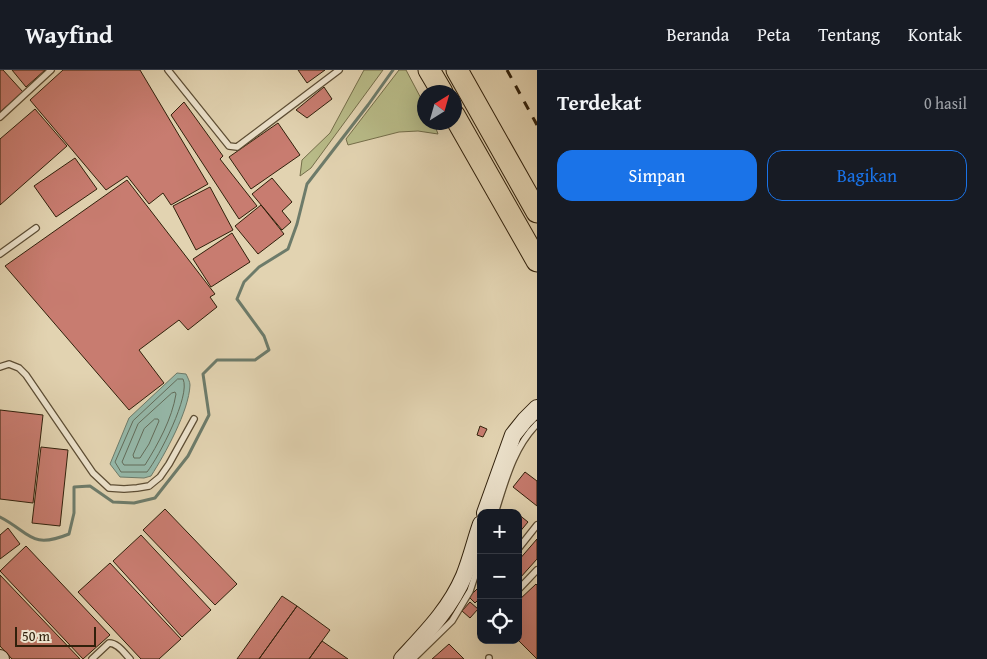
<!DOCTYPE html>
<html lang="id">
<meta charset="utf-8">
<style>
:root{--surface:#171b24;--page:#242831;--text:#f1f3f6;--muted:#9ea1a6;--line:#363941;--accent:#1a73e8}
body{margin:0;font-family:"Gentium Book Plus",serif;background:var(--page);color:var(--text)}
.controls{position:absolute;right:15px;bottom:15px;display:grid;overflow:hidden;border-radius:10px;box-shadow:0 5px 20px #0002}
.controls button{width:45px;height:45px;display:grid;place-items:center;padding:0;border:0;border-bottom:1px solid var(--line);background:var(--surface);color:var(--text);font:25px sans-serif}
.compass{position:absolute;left:417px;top:15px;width:45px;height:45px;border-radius:50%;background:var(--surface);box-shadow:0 5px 20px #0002;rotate:37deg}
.scale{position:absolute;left:15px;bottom:12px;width:81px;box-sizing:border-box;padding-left:5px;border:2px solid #30200b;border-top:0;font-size:14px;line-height:18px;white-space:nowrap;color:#30200b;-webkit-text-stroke:4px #ece2cc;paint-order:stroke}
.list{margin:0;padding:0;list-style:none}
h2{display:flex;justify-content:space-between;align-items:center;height:65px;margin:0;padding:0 20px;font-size:21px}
h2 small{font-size:16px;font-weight:400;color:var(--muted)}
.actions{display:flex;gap:10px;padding:15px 20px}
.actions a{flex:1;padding:11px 0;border:1px solid var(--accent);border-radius:15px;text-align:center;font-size:18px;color:var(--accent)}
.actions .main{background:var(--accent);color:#fff}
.icon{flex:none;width:28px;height:28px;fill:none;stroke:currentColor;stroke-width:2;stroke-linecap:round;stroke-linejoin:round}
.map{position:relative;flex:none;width:537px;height:589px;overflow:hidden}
header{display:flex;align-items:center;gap:30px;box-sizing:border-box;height:70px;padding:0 25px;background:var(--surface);border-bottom:1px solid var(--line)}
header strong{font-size:24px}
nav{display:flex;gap:28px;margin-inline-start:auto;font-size:18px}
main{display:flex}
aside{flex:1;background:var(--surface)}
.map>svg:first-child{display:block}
.green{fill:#b8bb88;stroke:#746e4a}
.water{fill:#95b8a9;stroke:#6d7b6a}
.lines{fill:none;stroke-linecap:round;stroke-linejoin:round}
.shore{stroke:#626c5a;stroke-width:1}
.stream{stroke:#6d7b6a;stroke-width:3}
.building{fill:#c87c70;stroke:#30200b}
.lane-casing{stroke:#5c4d34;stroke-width:8}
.secondary-casing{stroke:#30200b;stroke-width:18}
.highway-casing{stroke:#30200b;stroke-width:23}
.lane{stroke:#ece2cc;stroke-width:5.5}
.secondary{stroke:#ece2cc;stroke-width:16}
.highway{stroke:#e2d3b1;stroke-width:21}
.rail{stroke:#30200b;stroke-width:3;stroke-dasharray:9 9;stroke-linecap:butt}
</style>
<header>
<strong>Wayfind</strong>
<nav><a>Beranda</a><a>Peta</a><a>Tentang</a><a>Kontak</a></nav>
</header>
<main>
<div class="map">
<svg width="537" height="589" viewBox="0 0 537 589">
<rect width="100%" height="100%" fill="#e2d3b1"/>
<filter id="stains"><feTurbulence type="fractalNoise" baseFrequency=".004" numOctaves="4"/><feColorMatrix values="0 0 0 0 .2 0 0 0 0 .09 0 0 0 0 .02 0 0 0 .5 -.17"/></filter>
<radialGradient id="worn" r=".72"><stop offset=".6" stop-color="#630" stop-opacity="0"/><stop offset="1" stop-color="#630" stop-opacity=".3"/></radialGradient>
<path class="green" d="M364 0H383L311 98 300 106 302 90 330 63Z
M399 0H406L424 34V52L434 53 438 64 418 61 399 62 348 75 346 69Z"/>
<path class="water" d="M177 303 186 304C188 308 190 312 190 315 189 341 165 384 151 406L144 408 120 407 110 394 129 348Z"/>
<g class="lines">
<path class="shore" d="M178 309H183C191 325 159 387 147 402H121L115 392 133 351Z
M172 323 175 322 176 324C172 349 158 374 145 395H124L122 392 138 354Z
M155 349H158L159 351 149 374 140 388H134L133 385 144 359Z"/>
<path class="stream" d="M0 447C30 462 30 480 69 464L74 443V417L90 416 113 432 134 433 155 428 188 386 209 345 203 304 217 290H255L269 280 264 266 237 229 244 212 259 197 288 179 297 154 307 114 368 35 393 0"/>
</g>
<path class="building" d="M0 0H3L23 22 0 42Z
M12 0H45L26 17Z
M63 0H140L208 114 171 135 163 123 149 134 127 106 106 120 30 30Z
M298 0H325L307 13Z
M324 17 332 29 307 48 296 40Z
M184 32 223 86 220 89 257 136 239 149 171 45Z
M35 39 67 76 0 135V69Z
M278 53 300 85 251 119 229 87Z
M75 88 97 119 56 147 34 116Z
M272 108 292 132 282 141 291 152 282 160 252 124Z
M127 110 215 224 210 227 217 237 188 260 179 250 139 280 164 313 129 340 5 196Z
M210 117 233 160 196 180 173 136Z
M261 135 284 164 258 184 235 156Z
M232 163 250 192 211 217 193 189Z
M0 340 43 345 33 433 0 429Z
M480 356 487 359 483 367 477 365Z
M41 377 68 380 60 456 32 453Z
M525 402 537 411V436L513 417Z
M165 439 237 514 215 535 143 460Z
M518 444 528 452 518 464Z
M8 458 20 474 0 489V465Z
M141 465 211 540 182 567 113 491Z
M537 469V489L520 508 518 507V491Z
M26 476 110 565 83 589 0 501Z
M110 493 181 569 159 589H141L78 522Z
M0 505 80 589H12L0 576Z
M536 514 537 515V589L518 570V531Z
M480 516 481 527 475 533 469 527Z
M282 526 297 536 259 589H237Z
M470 532 478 539 470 548 462 541Z
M297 536 330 560 322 571 309 589H259Z
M322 571 348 589H309Z
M449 574 464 589H432Z"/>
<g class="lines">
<defs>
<path id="lane" d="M168 0 229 76 237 77 339 0
M0 47 51 0
M0 184 36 158
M0 297 9 294 19 298 26 305 93 403 109 418 124 419 137 418 149 416 160 407 169 394 194 349
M495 443C505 412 513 378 537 354
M518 479 537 455
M518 520 537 500
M92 589 109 573C118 573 124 583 130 589
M413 589 452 551 470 521 481 487
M489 589V588"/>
<path id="secondary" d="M485 443 513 365 525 350 537 338
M0 588 1 589
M402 589C426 563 450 539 464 506 471 489 475 471 481 454"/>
<path id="highway" d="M429 0 442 22
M457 0 537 142
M454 45 537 191"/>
</defs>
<use href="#lane" class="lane-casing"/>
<use href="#secondary" class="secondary-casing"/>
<use href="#highway" class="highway-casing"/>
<use href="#lane" class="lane"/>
<use href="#secondary" class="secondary"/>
<use href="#highway" class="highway"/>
<path class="rail" d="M507 0 537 55"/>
</g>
<rect width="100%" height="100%" filter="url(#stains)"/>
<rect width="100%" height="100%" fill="url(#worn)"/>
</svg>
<div class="controls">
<button>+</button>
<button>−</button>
<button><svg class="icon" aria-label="locate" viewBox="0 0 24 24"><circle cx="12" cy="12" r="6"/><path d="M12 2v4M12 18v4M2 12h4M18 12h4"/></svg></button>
</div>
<svg class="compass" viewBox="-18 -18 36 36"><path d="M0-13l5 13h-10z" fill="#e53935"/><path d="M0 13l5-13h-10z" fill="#9ea1a6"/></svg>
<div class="scale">50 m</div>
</div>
<aside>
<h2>Terdekat<small>0 hasil</small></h2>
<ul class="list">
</ul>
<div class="actions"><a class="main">Simpan</a><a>Bagikan</a></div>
</aside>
</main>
